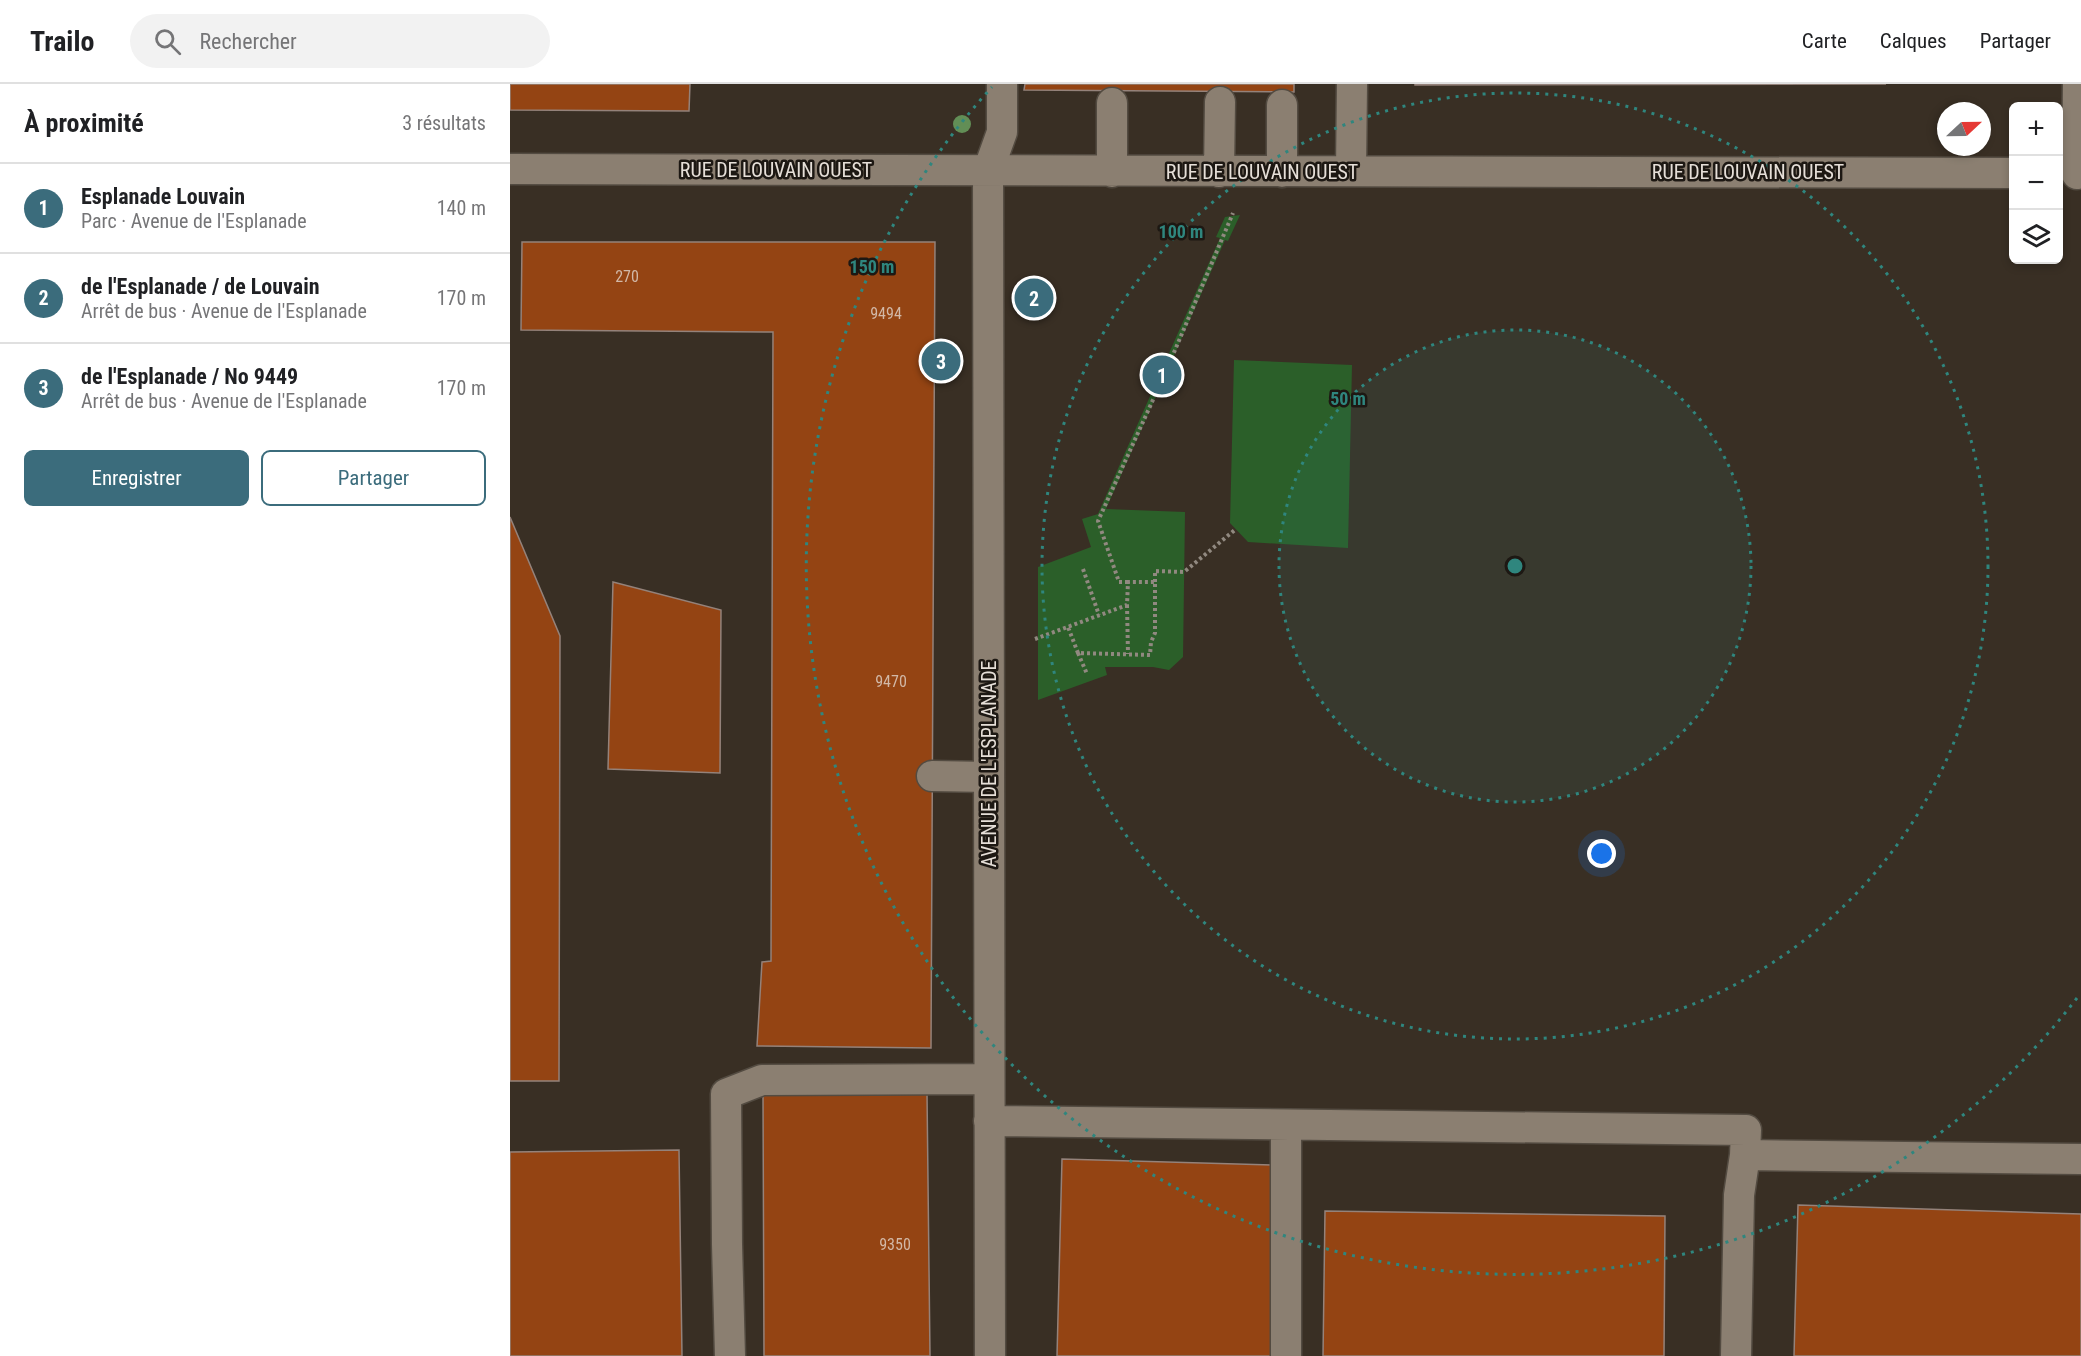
<!DOCTYPE html>
<html lang="fr">
<meta charset="utf-8">
<style>
:root{--surface:#fff;--page:#f2f2f2;--text:#202124;--muted:#757577;--line:#e0e0e0;--accent:#3b6c7c}
body{margin:0;font-family:"Roboto Condensed",sans-serif;background:var(--page);color:var(--text)}
.controls{position:absolute;right:18px;top:18px;display:grid;overflow:hidden;border-radius:9px;box-shadow:0 3px 9px #0003}
.controls button{width:54px;height:54px;display:grid;place-items:center;padding:0;border:0;border-bottom:2px solid var(--line);background:var(--surface);color:var(--text);font:30px sans-serif}
.compass{position:absolute;left:1427px;top:18px;width:54px;height:54px;border-radius:50%;background:var(--surface);box-shadow:0 3px 9px #0003;rotate:68deg}
.you{position:absolute;left:1092px;top:770px;width:21px;height:21px;margin:-15px;border:4px solid #fff;border-radius:50%;background:#1a73e8;box-shadow:0 0 0 9px #1a73e833}
.badge{display:grid;place-items:center;width:39px;height:39px;border-radius:50%;background:var(--accent);color:#fff;font-size:20px;font-weight:700}
.pin{position:absolute;translate:-50% -50%;border:3px solid #fff;box-shadow:0 2px 6px #0006}
.list{margin:0;padding:0;list-style:none}
h2{display:flex;justify-content:space-between;align-items:center;height:78px;margin:0;padding:0 24px;font-size:26px}
h2 small{font-size:20px;font-weight:400;color:var(--muted)}
.list li{display:grid;grid-template-columns:39px 1fr auto;gap:18px;align-items:center;box-sizing:border-box;height:90px;padding:0 24px;border-top:2px solid var(--line)}
.list b{display:block;font-size:22px;white-space:nowrap}
.list p{margin:0;font-size:20px;white-space:nowrap;color:var(--muted)}
.list em{font-size:20px;font-style:normal;color:var(--muted)}
.actions{display:flex;gap:12px;padding:18px 24px}
.actions a{flex:1;padding:14px 0;border:2px solid var(--accent);border-radius:9px;text-align:center;font-size:21px;color:var(--accent)}
.actions .main{background:var(--accent);color:#fff}
.icon{flex:none;width:33px;height:33px;fill:none;stroke:currentColor;stroke-width:2;stroke-linecap:round;stroke-linejoin:round}
.map{position:relative;flex:none;width:1571px;height:1272px;overflow:hidden}
header{display:flex;align-items:center;gap:36px;box-sizing:border-box;height:84px;padding:0 30px;background:var(--surface);border-bottom:2px solid var(--line)}
header strong{font-size:28px}
nav{display:flex;gap:33px;margin-inline-start:auto;font-size:21px}
.search{width:420px;height:54px;background:var(--page);display:flex;align-items:center;gap:15px;box-sizing:border-box;padding:0 21px;border-radius:33px;color:var(--muted);font-size:22px}
main{display:flex}
aside{flex:1;background:var(--surface)}
.map>svg:first-child{display:block}
.green{fill:#2b5f29}
.building{fill:#944413;stroke:#94827a;stroke-width:1.5}
.lines{fill:none;stroke-linecap:round;stroke-linejoin:round}
.minor-casing{stroke:#534b41;stroke-width:33}
.path{stroke:#918980;stroke-width:4;stroke-dasharray:3 3;stroke-linecap:butt}
.minor{stroke:#8b7f71;stroke-width:30}
.tree{fill:#628e56}
.ring{fill:none;stroke:#2f867e;stroke-width:3;stroke-dasharray:3 6}
.labels{text-anchor:middle;dominant-baseline:central;stroke-width:5;stroke-linejoin:round;paint-order:stroke}
.number-label{font-size:16px;fill:#d2b8a7}
.street-label{font-size:20px;fill:#e6dfd8;stroke:#1d1813}
.centre{fill:#2f867e;stroke:#1d1813;stroke-width:3}
.ring-label{font-size:18px;text-anchor:middle;font-weight:bold;fill:#2f867e;stroke:#1d1813;stroke-width:5;stroke-linejoin:round;paint-order:stroke}
</style>
<header>
<strong>Trailo</strong>
<div class="search"><svg class="icon" aria-label="search" viewBox="0 0 24 24"><circle cx="10" cy="10" r="6"/><path d="M15 15l6 6"/></svg>Rechercher</div>
<nav><a>Carte</a><a>Calques</a><a>Partager</a></nav>
</header>
<main>
<aside>
<h2>À proximité<small>3 résultats</small></h2>
<ul class="list">
<li><span class="badge">1</span><div><b>Esplanade Louvain</b><p>Parc · Avenue de l'Esplanade</p></div><em>140 m</em></li>
<li><span class="badge">2</span><div><b>de l'Esplanade / de Louvain</b><p>Arrêt de bus · Avenue de l'Esplanade</p></div><em>170 m</em></li>
<li><span class="badge">3</span><div><b>de l'Esplanade / No 9449</b><p>Arrêt de bus · Avenue de l'Esplanade</p></div><em>170 m</em></li>
</ul>
<div class="actions"><a class="main">Enregistrer</a><a>Partager</a></div>
</aside>
<div class="map">
<svg width="1571" height="1272" viewBox="0 0 1571 1272">
<rect width="100%" height="100%" fill="#392f24"/>
<path class="green" d="M730 131 718 157 715 156 596 425 675 428 673 573 659 586 643 583H595L597 591 528 616V483L581 463 572 435 588 430 710 154 706 153 715 133Z
M724 276 842 281 838 464 738 458 720 439Z"/>
<path class="building" d="M0 0H180L179 27 0 26Z
M515 0H784V8L514 6Z
M905 0H1376L905 1Z
M12 158H425L421 964 247 962 252 878 261 877 263 248 11 246Z
M0 433 50 552 49 997H0Z
M103 498 211 526 210 689 98 685Z
M417 1009 420 1272H254L253 1010Z
M169 1066 172 1272H0V1068Z
M552 1075 766 1081 762 1272H547Z
M1288 1121 1571 1130V1272H1284Z
M815 1127 1155 1132 1154 1272H813Z"/>
<g class="lines">
<defs>
<path id="minor" d="M602 19V88
M0 85 1504 89
M841 87 842 0
M709 88 710 18
M772 88V21
M1567 90 1568 0
M422 692 479 693
M479 1037 1236 1046 1235 1071 1229 1111 1226 1272
M1235 1071 1571 1075
M220 1272 217 1160 216 1010 252 996 479 995
M480 1272 478 87 492 48V0
M776 1272V1041"/>
</defs>
<use href="#minor" class="minor-casing"/>
<path class="path" d="M573 485 589 531
M618 498H609L588 437 657 285 723 129
M645 498V487L674 488 726 445
M617 521 618 570
M525 555 617 521 618 498H645V549L641 558 640 571 568 569 558 543
M568 569 577 590"/>
<use href="#minor" class="minor"/>
</g>
<circle class="tree" cx="452" cy="40" r="9"/>
<circle cx="1005" cy="482" r="236" fill="#2f867e" fill-opacity=".12"/>
<g class="ring">
<circle cx="1005" cy="482" r="236"/>
<circle cx="1005" cy="482" r="473"/>
<path d="M1567 914A709 709 0 1 1 482 3"/>
</g>
<g class="labels">
<g class="number-label">
<text x="117" y="192">270</text>
<text x="376" y="229">9494</text>
<text x="381" y="597">9470</text>
<text x="385" y="1160">9350</text>
</g>
<g class="street-label">
<text x="266" y="86">RUE DE LOUVAIN OUEST</text>
<text x="752" y="88">RUE DE LOUVAIN OUEST</text>
<text x="1238" y="88">RUE DE LOUVAIN OUEST</text>
<text transform="translate(479 680) rotate(-90)">AVENUE DE L'ESPLANADE</text>
</g>
</g>
<circle cx="1005" cy="482" r="9" class="centre"/>
<g class="ring-label">
<text x="671" y="154">100 m</text>
<text x="362" y="189">150 m</text>
<text x="838" y="321">50 m</text>
</g>
</svg>
<div class="controls">
<button>+</button>
<button>−</button>
<button><svg class="icon" aria-label="layers" viewBox="0 0 24 24"><path d="M12 4l9 5-9 5-9-5zM3 14l9 5 9-5"/></svg></button>
</div>
<svg class="compass" viewBox="-18 -18 36 36"><path d="M0-13l5 13h-10z" fill="#e53935"/><path d="M0 13l5-13h-10z" fill="#757577"/></svg>
<div class="you"></div>
<div class="pin badge" style="left:652px;top:291px">1</div>
<div class="pin badge" style="left:524px;top:214px">2</div>
<div class="pin badge" style="left:431px;top:277px">3</div>
</div>
</main>
